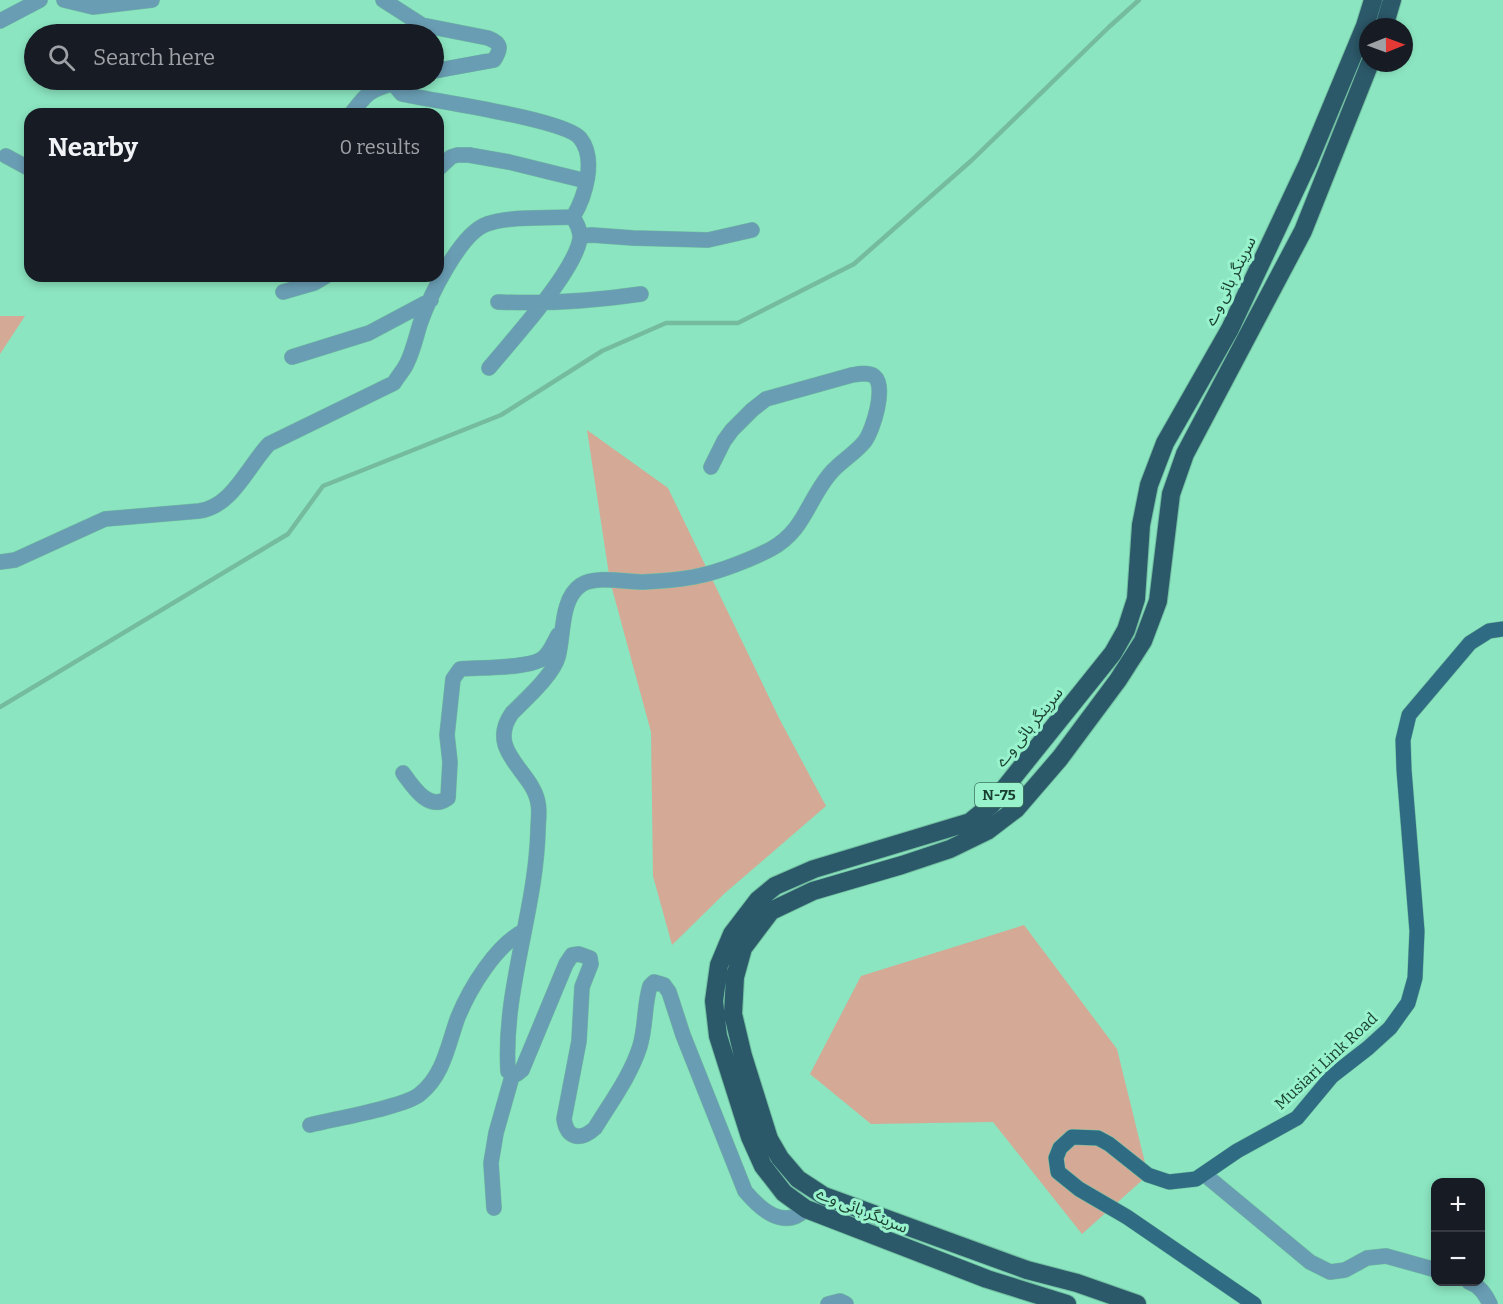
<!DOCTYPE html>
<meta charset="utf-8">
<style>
:root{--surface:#171b24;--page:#20242c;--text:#f1f3f6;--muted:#9ea1a6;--line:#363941}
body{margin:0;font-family:Bitter,"Noto Sans Arabic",serif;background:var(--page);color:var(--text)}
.controls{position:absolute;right:18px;bottom:18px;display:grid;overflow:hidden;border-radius:12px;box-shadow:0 3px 9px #0003}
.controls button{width:54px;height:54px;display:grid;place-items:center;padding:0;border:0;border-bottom:2px solid var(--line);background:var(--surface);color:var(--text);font:30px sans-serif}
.compass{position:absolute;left:1359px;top:18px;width:54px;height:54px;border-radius:50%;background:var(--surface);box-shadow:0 3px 9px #0003;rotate:89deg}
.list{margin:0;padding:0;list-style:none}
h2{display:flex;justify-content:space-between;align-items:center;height:78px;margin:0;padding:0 24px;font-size:26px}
h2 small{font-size:20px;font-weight:400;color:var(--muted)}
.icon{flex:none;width:33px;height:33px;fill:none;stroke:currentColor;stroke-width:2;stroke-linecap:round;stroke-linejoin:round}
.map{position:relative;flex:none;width:1503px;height:1304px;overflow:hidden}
.search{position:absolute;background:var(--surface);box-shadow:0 3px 9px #0003;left:24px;top:24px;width:420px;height:66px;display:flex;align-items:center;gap:15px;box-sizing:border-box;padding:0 21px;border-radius:33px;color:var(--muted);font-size:22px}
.panel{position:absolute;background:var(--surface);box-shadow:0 3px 9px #0003;left:24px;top:108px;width:420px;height:174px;border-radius:18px}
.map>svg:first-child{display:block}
.green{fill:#d4a996}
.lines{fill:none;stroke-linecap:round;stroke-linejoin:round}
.stream{stroke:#75bb9e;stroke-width:4.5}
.minor-casing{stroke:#72c0a1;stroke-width:16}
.major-casing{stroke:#72c0a1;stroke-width:16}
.highway-casing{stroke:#72c0a1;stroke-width:20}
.minor{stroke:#699db3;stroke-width:15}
.major{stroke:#2f6c83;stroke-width:15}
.highway{stroke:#2c596a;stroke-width:18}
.labels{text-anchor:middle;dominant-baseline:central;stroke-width:6;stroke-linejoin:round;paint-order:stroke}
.shield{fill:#98f2cc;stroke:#3f7560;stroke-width:1.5}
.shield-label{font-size:15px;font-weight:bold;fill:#193f31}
.street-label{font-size:16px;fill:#193f31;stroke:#98f2cc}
</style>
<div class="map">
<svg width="1503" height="1304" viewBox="0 0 1503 1304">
<rect width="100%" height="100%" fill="#8be5c0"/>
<path class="green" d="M0 316H25L0 354Z
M587 430 668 488 780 720 826 806 725 893 672 945 653 876 651 732 610 581Z
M1024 925 1117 1049 1148 1175 1082 1234 993 1122 871 1124 810 1074 861 976Z"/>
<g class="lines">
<path class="stream" d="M0 707 288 534 323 486 501 415 602 351 666 323H738L854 264 972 160 1109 27 1139 0"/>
<defs>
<path id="minor" d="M64 0 93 7 152 0
M383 0 422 25 488 38C501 43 502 48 494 60L434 71
M0 21 40 0
M351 114C367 93 369 90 395 83
M6 156 30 169
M438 169 451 157 457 155H469L509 162 586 181
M580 236 592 235 633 238 708 240 752 230
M283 292 314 283 326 276
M498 302C546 304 593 301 641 294
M292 357 369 333 431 300
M489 368C512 340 574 273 580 239 581 231 577 224 573 217
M711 467 724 441 732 430 752 410 766 399 852 375C858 374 868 372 874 376 887 386 873 430 865 441 855 454 839 462 829 475 807 502 804 531 771 549 752 559 719 572 698 576 681 580 661 581 644 582 626 582 595 575 581 585 560 599 564 636 558 657 553 675 526 699 512 713 485 751 533 771 538 803 540 811 538 822 538 830 536 911 503 990 508 1071L517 1074 522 1070 566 964 572 955 579 954 590 958 591 964 582 987 579 1041 564 1119C567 1139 581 1141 595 1128 611 1102 631 1075 640 1046 646 1026 644 1005 650 986L654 982 664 985 669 992 683 1035 745 1191C760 1209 784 1231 806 1209
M0 562 15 560 105 519 199 511C232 507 248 466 269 444L394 383C398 376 404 370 407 363 413 351 416 337 420 324 429 298 460 233 487 224 508 216 550 218 573 217 585 197 597 159 580 138 564 119 433 101 402 94L396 87 395 83 398 80
M403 773C413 787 429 812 448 798L450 762 447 735 453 679 460 669C479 667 530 669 543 658 550 653 554 642 558 635
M310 1125C333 1119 405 1107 420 1094 444 1075 448 1044 458 1017 470 988 496 945 524 931
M1204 1174 1310 1262 1330 1272 1345 1270 1367 1258 1386 1256 1436 1270
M494 1208 491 1163 496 1133 513 1073
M1469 1282C1480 1286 1485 1294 1490 1304
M828 1304 840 1301 846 1304"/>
<path id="major" d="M1254 1304 1127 1217 1079 1189 1058 1172 1056 1158 1060 1148 1072 1137 1098 1138 1109 1144 1148 1175 1169 1182 1196 1179 1237 1151 1297 1118 1332 1076 1368 1048 1390 1028 1408 1003 1415 978 1417 931 1404 770 1403 740 1409 715 1470 643 1489 631 1503 629"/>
<path id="highway" d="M1384 27 1392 0
M1067 1304 987 1279 806 1209 784 1193 763 1166 750 1137 718 1036 714 1001 719 965 732 934 758 900 775 886 814 869 970 822 991 805 1113 653 1126 630 1136 599 1141 525 1149 485 1165 443 1230 329 1308 163 1365 26 1373 0
M1137 1304 1077 1283 1027 1270 824 1196 798 1179 780 1158 769 1139 743 1056 733 1014 735 977 743 948 771 911 813 891 902 865 950 849 987 831 1016 809 1060 758 1118 680 1143 641 1158 601 1171 494 1185 454 1303 231 1370 63"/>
</defs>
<use href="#minor" class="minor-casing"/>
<use href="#major" class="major-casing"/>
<use href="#highway" class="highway-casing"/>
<use href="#minor" class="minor"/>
<use href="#major" class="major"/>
<use href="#highway" class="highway"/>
</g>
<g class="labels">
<rect class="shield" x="975" y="783" width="48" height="24" rx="4.5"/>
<g class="shield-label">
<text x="999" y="795">N-75</text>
</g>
<g class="street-label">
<text transform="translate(1230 281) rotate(-64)">سرینگر ہائی وے</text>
<text transform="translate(1029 727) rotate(-51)">سرینگر ہائی وے</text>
<text transform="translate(1326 1061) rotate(-43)">Musiari Link Road</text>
<text transform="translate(862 1210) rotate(22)">سرینگر ہائی وے</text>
</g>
</g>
</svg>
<div class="controls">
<button>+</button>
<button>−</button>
</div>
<svg class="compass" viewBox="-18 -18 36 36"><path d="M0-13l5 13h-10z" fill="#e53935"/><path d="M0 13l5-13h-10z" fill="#9ea1a6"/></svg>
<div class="search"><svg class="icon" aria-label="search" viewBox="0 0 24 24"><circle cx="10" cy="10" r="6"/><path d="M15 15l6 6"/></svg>Search here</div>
<section class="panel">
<h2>Nearby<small>0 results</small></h2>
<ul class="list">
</ul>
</section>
</div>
